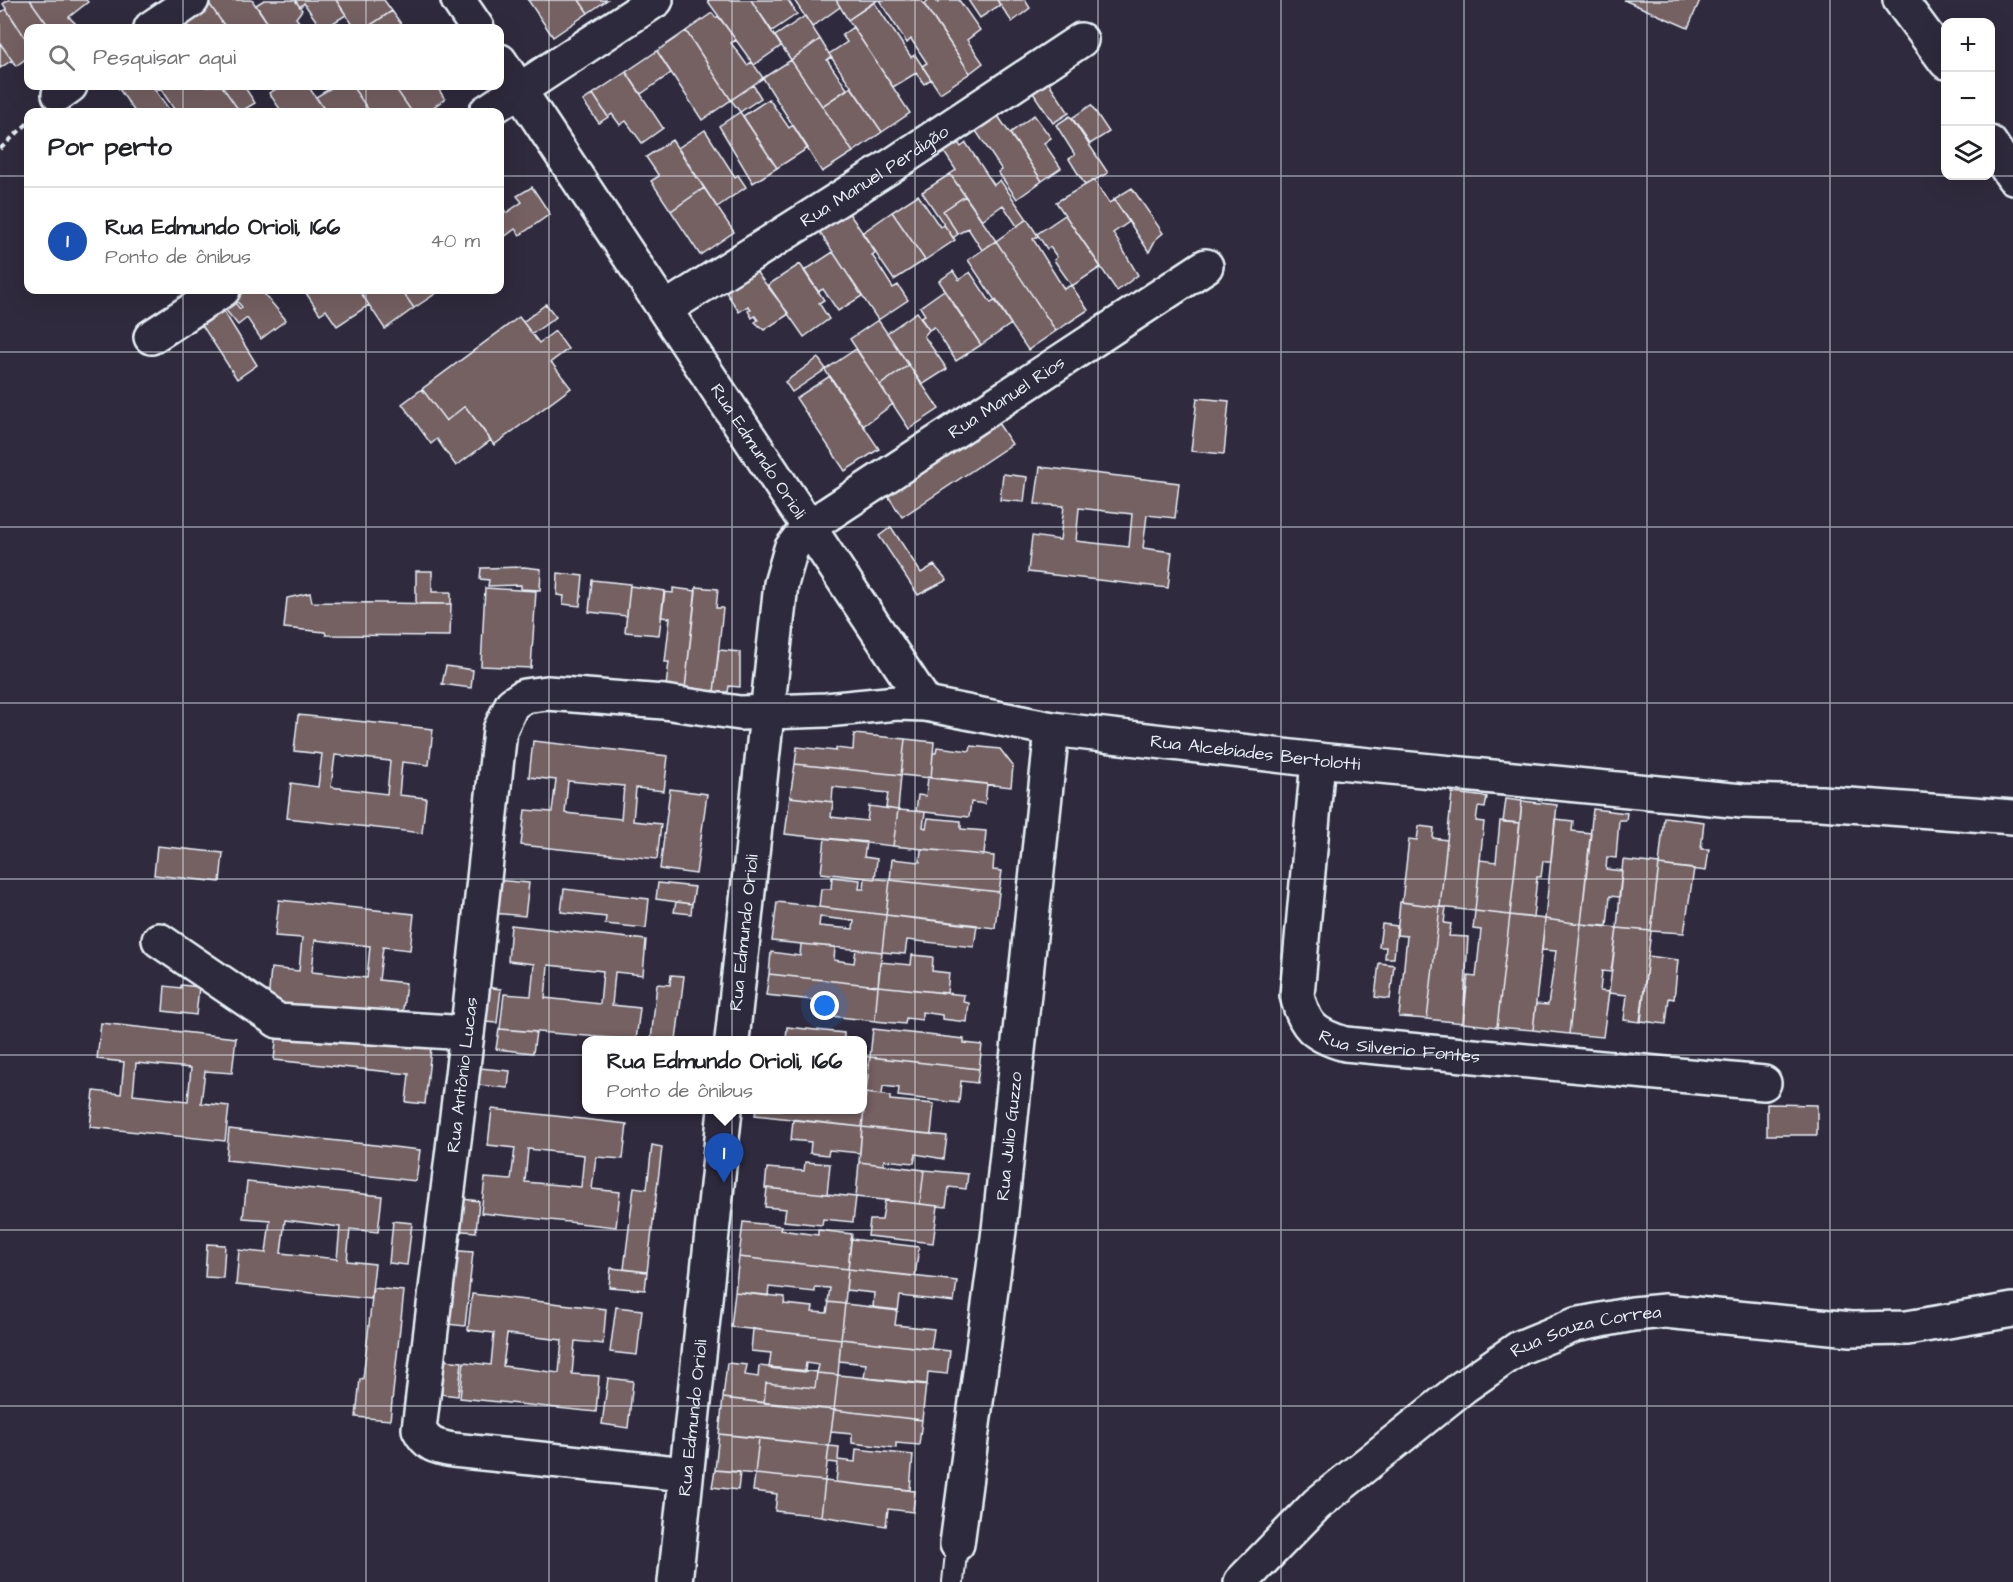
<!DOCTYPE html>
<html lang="pt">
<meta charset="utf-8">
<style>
:root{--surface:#fff;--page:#f6f6f6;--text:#202124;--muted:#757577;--line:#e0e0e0;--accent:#2563eb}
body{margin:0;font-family:"Architects Daughter",sans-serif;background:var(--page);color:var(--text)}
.controls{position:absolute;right:18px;top:18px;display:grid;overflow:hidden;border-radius:12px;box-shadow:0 6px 24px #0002}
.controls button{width:54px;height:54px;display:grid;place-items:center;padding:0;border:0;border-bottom:2px solid var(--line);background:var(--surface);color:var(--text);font:30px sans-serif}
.you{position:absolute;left:825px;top:1006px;width:21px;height:21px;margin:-15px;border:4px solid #fff;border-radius:50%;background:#1a73e8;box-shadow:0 0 0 9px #1a73e833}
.badge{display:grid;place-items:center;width:39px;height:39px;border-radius:50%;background:var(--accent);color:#fff;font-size:20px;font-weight:700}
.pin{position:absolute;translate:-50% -50px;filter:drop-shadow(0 2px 3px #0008)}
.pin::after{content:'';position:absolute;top:32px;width:21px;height:18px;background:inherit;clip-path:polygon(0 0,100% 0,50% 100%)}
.popup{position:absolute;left:582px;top:1036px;width:285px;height:78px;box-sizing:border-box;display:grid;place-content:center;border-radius:12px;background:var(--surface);filter:drop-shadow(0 2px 4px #0005);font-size:20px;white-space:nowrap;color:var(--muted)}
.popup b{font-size:22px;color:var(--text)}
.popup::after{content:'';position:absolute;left:50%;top:100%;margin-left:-12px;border:12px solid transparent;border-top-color:var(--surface)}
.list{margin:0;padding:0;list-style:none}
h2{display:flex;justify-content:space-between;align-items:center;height:78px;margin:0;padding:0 24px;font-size:26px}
h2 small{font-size:20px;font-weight:400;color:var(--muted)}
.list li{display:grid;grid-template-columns:39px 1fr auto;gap:18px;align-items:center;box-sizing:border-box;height:108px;padding:0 24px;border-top:2px solid var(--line)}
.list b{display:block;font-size:22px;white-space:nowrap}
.list p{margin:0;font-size:20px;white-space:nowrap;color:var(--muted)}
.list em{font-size:20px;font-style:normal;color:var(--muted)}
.icon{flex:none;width:33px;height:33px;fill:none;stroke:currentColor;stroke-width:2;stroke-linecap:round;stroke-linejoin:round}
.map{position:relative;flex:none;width:2013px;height:1582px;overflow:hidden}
.search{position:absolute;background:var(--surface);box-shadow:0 6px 24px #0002;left:24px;top:24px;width:480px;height:66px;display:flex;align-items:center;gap:15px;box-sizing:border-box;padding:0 21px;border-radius:12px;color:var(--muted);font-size:22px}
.panel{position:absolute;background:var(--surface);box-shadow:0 6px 24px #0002;left:24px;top:108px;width:480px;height:186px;border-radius:12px}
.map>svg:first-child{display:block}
.building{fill:#746062;stroke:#e8f1f8;stroke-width:1.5;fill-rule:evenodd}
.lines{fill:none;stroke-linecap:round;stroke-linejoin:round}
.lane-casing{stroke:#e8f1f8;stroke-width:24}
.street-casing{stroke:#e8f1f8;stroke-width:38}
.path{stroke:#e8f1f8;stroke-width:4;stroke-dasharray:6 4.5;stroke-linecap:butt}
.lane{stroke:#2f2a3d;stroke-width:20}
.street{stroke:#2f2a3d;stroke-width:33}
.grid{fill:none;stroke:#e8f1f8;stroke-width:1.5;stroke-opacity:0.55}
.labels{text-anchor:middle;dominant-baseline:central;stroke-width:4.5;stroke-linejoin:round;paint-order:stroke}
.street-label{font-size:18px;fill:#e8f1f8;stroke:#2f2a3d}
</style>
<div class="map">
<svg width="2013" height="1582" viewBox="0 0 2013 1582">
<rect width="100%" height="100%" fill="#2f2a3d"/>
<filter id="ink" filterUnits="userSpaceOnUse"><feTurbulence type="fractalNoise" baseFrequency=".0167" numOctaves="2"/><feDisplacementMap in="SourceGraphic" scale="12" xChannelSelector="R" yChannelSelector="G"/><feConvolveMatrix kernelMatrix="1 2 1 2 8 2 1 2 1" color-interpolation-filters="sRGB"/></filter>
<g filter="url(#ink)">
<path class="building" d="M8 0H30L50 28H28V42L3 4Z
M30 0H86L88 2 69 17 80 28H50Z
M211 0H252L271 28H226L208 2Z
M264 0H295L302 10 296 18 304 28H271L256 5Z
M295 0H336L346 15 325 28H321L304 3 300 7Z
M336 0H384L392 11 366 28H355Z
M528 0H579L588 13 553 37Z
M579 0H607L588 13Z
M707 0H751L781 46 754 65Z
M751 0H788L797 14 772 31Z
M794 0H836L840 7 812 27Z
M836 0H878L848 20Z
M879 0H921L970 73 940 93 922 66 927 63 911 39 907 43Z
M929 0H935L938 3 942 0H959L980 30 967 40 983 63 970 73 924 4Z
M968 0H997L1000 5 980 18Z
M997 0H1025L1030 8 1012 22Z
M1624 0H1700L1688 28Z
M208 2 226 28H184L179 22Z
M874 2 911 57 915 55 931 79 924 84 916 73 893 87 848 20Z
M6 9 28 42V57L16 66 0 43V13Z
M392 11 404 28H366Z
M712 13 716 18 718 16 736 40 731 43 747 65 752 62 763 78 731 100 686 31Z
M805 16 820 39 791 60 775 36Z
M853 27 910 113 882 132 829 54 847 42 842 35Z
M686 31 731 100 702 120 657 51Z
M820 39 831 57 827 60 847 89 822 106 791 60Z
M0 43 12 60 0 68Z
M657 51 671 73 641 94 626 72Z
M791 60 853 152 822 172 763 78Z
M626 72 663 128 642 143 626 121 620 125 612 114 608 117 593 94Z
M1045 77 1069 113 1053 123 1029 87Z
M753 85 761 98 740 112 731 100Z
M117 86H152L171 112H135Z
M152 86H222L240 112H176L160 88 156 91Z
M222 86H244L255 103 240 112Z
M281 86H308L326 112H282L269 93Z
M334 86H352L370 112H326L316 97Z
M352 86H394L412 112H370Z
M394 86H443L439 90 445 99 426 112H412Z
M851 87 882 132 853 152 822 106Z
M593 94 608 117 599 123 583 101Z
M769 99 789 128 793 125 808 148 777 168 743 116Z
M1091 105 1109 132 1090 144 1072 118Z
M740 112 777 168 753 183 719 126Z
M1034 115 1051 138 1044 143 1061 168 1042 181 1010 133Z
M998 116 1042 181 1017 199 998 172 1002 170 976 131Z
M1070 116 1108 173 1085 185 1069 159 1075 155 1056 125Z
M705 130 735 177 738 175 746 187 717 207 678 148Z
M954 137 961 147 966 143 994 185 1000 180 1027 219 1017 226 1003 205 982 220 950 174 956 170 940 146Z
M672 140 704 188 671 211 651 181 659 176 646 157Z
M950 174 965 196 943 211 958 234 953 238 922 192Z
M1094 180 1109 203 1114 200 1129 222 1113 233 1138 275 1117 291 1056 202Z
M532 187 550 214 520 235 515 229 500 240V203L506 213 522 202 517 196Z
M704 188 734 232 700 255 671 211Z
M1132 188 1163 233 1156 239 1149 252 1114 199Z
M918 195 940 227 944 225 955 240 925 260 892 212Z
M965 196 996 241 982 250 968 228 958 234 943 211Z
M846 209 876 252 872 255 893 288 898 285 908 300 878 320 817 228Z
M892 212 925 260 894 280 862 233Z
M1065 215 1101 267 1072 286 1054 260 1057 257 1050 247 1047 249 1037 234Z
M1027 219 1038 236 1033 239 1064 289 1071 285 1088 310 1056 331 996 241Z
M996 241 1056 331 1028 350 968 260Z
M833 252 862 296 838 311 823 289 818 292 804 271Z
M800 264 824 300 819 303 829 319 804 337 768 285Z
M754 269 789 314 764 330 755 322 758 320 755 316 752 318 748 311 751 309 748 306 739 312 724 289Z
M953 271 959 280 970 272 991 303 996 300 1011 324 981 345 939 281Z
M247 290H261L286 320 261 339 247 318 238 325 224 308 233 300 240 309 242 307 235 299Z
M300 290H359L369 305 337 326 326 310 320 314 304 290Z
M359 290H401L414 308 385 329Z
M401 290H441L414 308Z
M944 290 981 345 956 361 934 327 929 330 920 318 925 315 920 307Z
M546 304 556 317 532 334 523 322Z
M220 305 257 365 237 379 198 319Z
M917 312 929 330 924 336 947 369 922 385 887 333Z
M519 317 539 343 555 331 568 349 551 362 571 388 494 445 465 406 446 421 422 389Z
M878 320 909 365 880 385 850 339Z
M856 349 893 404 863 426 825 370Z
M818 358 826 369 792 392 785 382Z
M909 365 939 409 909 429 880 385Z
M830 376 879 449 845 471 796 398Z
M422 389 446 421 465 406 491 440 456 466 437 439 431 444 402 404Z
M1197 398 1229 401 1224 454 1191 451Z
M996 420 1012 444 902 517 886 493Z
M1040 467 1179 483 1175 518 1147 515 1143 548 1172 552 1168 588 1028 572 1032 536 1060 540 1064 506 1035 504ZM1079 508 1132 514 1129 547 1076 541Z
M1003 474 1027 477 1024 502 1000 500Z
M891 527 921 573 934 565 947 580 918 595 879 536Z
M524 567 541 569 540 590 521 589V585L488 586 489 580 480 579 481 568Z
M416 571H432V592H451V604H416Z
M558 573 583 576 580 606 563 604 564 596 557 595Z
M592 580 630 584 627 616 589 612Z
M630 586 665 591 659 635 625 632Z
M696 587 718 589 716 608H723L714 692 685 689Z
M485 588 536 591 531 668 481 666Z
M673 588 696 591 685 689 666 686 669 662H665L670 618 661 617 664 592 673 593Z
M310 593 312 602 451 604 450 636 326 635 325 632 284 628 287 598Z
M719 650 740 652V687L729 686 728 692H714Z
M446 666 473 670 471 688 442 684Z
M298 715 433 729 429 765 402 762 399 795 426 798 422 833 287 818 291 783 318 787 322 754 294 751ZM335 755 390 761 387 794 331 787Z
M854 734 905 739 901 775 795 764 797 747 836 751V748L853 750Z
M905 739 934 742 931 778 901 775Z
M533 741 668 756 664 791 636 788 633 821 661 824 657 859 521 845 525 810 552 812 556 780 529 777ZM568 781 624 786 621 819 565 813Z
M971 746 1000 749 1013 766 1011 787 931 778 933 753H936L937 747 970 751Z
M795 764 901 775 898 810 886 808 888 793 833 787 832 802 790 797Z
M928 777 987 784 985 804 971 802 969 817 916 811 918 795 926 796Z
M670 789 707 794 696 874 660 869Z
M1452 793 1487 797 1485 808 1478 807 1476 821 1484 822 1475 911 1440 907Z
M790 797 833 802 831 817 867 821 869 806 898 810 893 846 785 834Z
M1506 799 1522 801 1520 823 1503 822Z
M1522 801 1557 805 1551 861H1543L1541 877H1537L1533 918 1510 915Z
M1593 809 1627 813 1626 820H1619L1616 858 1607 857 1606 869 1622 871 1619 897 1610 896 1607 926 1581 924Z
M898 810 925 812 923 827 926 828 928 818 961 821V829L986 831 984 855 893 846Z
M1664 817 1704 822 1701 849H1709L1706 871 1659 865Z
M1555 819 1573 821 1572 831 1591 833 1581 924 1545 919Z
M1500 821 1520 823 1510 915 1475 911 1480 860 1496 862Z
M1419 826 1434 828 1433 838 1447 840 1440 907 1402 902 1409 839 1417 840Z
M825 838 866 842 864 857 877 859 875 879 821 873Z
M157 846 223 853 220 882 154 875Z
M921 849 994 856 993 870 1002 871 999 892 890 880 892 859 920 862Z
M1623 860 1659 864 1651 931 1617 928Z
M1659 865 1694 869 1684 933 1651 931Z
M832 877 860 880 859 889H864L865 878 890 880 886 915 819 907 821 889H831Z
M495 880 529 883 525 916 492 913Z
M890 880 999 892 995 928 886 915Z
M658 883 695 887 692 904 656 899Z
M564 889 649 899 646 928 605 924 606 917 561 912Z
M279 900 414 914 410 950 383 947 379 980 406 983 402 1018 268 1003 271 968 299 971 302 938 275 936ZM315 940 370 946 367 978 312 972Z
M676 902 692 904 691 914 674 912Z
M777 902 886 915 882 952 772 941ZM820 917 854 921 853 929 819 926Z
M1400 902 1440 907 1427 1019 1399 1017 1407 936 1397 935Z
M1440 907H1446L1444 923 1451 924 1449 936 1468 937 1463 1023 1427 1019Z
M1475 911 1510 915 1497 1027 1463 1023 1468 976 1476 977 1481 930 1473 929Z
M886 915 977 925 974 947 907 940 905 954 882 952Z
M1510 915 1545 919 1533 1030 1497 1027Z
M1545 919 1581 924 1569 1034 1533 1030 1536 1004 1548 1005 1556 951 1542 950Z
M1382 924 1397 926 1394 958H1385L1386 947H1379Z
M1581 924 1617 928 1611 972 1602 971 1600 991 1609 992 1603 1037 1569 1034Z
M511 925 646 940 643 975 615 972 612 1005 640 1008 636 1040 500 1029 504 994 531 996 534 964 508 961ZM548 965 603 971 600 1004 545 998Z
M1617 928 1651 931 1640 1022 1624 1020 1627 995 1609 993Z
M801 944 835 947 834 960 854 963 856 949 882 952 878 986 769 974 771 952 800 956Z
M912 955 933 957 932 971 949 973 947 993 878 986 880 962 911 965Z
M1648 956 1678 960 1674 999 1669 998 1666 1024 1641 1021Z
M1379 963 1394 965 1390 999 1375 997Z
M769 974 878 986 875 1021 831 1016 832 1002 766 995Z
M671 975 684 976 676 1040H651L657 984 670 985Z
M181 985 199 987 196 1015 163 1011 165 986 181 988Z
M476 986 501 989 497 1023 472 1021Z
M878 986 964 995 963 1002 969 1003 967 1022 942 1019V1015L922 1012V1020L906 1018 905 1024 875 1021Z
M101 1023 236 1038 232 1073 205 1071 201 1103 229 1106 225 1141 90 1127 94 1091 121 1094 124 1062 97 1059ZM136 1063 191 1068 188 1101 133 1095Z
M278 1023 432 1039 425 1104 406 1102 409 1074 274 1060Z
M787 1027 844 1033V1038L859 1040H786Z
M499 1029 536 1032 533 1053 496 1049Z
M873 1029 964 1039V1043L982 1045 979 1069 870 1057Z
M862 1056 870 1057 866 1093H862Z
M870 1057 979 1069 977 1083 961 1081 959 1103 898 1096 899 1088 883 1086 882 1095 866 1093Z
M480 1068 510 1071 508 1088 478 1085Z
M862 1093H866L862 1127 755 1115 756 1110H862Z
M866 1093 890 1096V1100L934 1104 931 1134 862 1127Z
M1767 1104 1817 1105V1135H1767Z
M492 1109 627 1124 623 1159 596 1157 592 1189 620 1192 616 1227 481 1213 485 1178 511 1180 515 1148 488 1145ZM528 1149 584 1155 581 1187 525 1182Z
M793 1120 862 1127 860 1153 829 1150 828 1155 810 1153 811 1142 791 1140Z
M862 1127 947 1136 944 1159 916 1154 914 1163 884 1160V1165L859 1162Z
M229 1129 420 1150 416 1181 226 1160Z
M652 1145 662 1147 647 1272 624 1269 634 1187 647 1189Z
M805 1162 830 1164 827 1194 765 1188 767 1168 804 1171Z
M859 1162 924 1170 920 1204 856 1197Z
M924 1170 968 1174 966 1189 949 1187 946 1207 920 1204Z
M247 1182 382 1196 378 1232 350 1229 347 1261 375 1264 371 1299 236 1285 239 1250 266 1253 270 1220 243 1218ZM285 1220 340 1227 337 1259 281 1253Z
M767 1188 856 1197 853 1222 823 1219 822 1225 784 1221 786 1209 765 1207Z
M454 1198 479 1201 476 1232 450 1230Z
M885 1200 938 1206 933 1243 868 1236 870 1220H882Z
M393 1221 412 1223 407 1265 389 1263Z
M743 1222 781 1226 780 1230 818 1235V1230L852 1234 848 1269 739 1257Z
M851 1239 919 1247 915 1276 848 1269Z
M207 1244 225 1245 223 1278 205 1277Z
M446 1250 473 1252 465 1326 438 1323Z
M739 1257 848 1269 845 1304 828 1302 830 1288 815 1287V1292L769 1287 768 1296 735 1292Z
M611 1268 647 1272 645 1290 609 1287Z
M848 1269 957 1281 954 1302 900 1296 898 1311 873 1308 874 1293 846 1290Z
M373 1288 404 1291 390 1420 356 1417 360 1379H363Z
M735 1292 785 1297 784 1304 813 1307 812 1312 827 1313 829 1302 845 1304 841 1339 731 1327Z
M472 1294 606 1309 603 1344 575 1341 572 1374 599 1376 596 1412 460 1398 464 1362 491 1365 494 1333 468 1330ZM507 1334 562 1340 559 1373 503 1366Z
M845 1304 897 1310 895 1325 934 1329 931 1349 841 1339Z
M616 1307 642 1310 637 1355 610 1352Z
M753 1329 841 1339 838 1375 817 1373 819 1365 806 1363 805 1372 769 1368 771 1353 751 1351Z
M841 1339 950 1351 947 1374 928 1372 927 1385 864 1378 866 1364 839 1361Z
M434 1359 462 1362 458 1396 432 1393Z
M727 1363 747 1365 745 1375 758 1377 759 1366 817 1372 815 1388 766 1383 764 1403 723 1398Z
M817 1373 838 1375 834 1410 764 1403 766 1383 815 1388Z
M838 1375 926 1384 922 1420 834 1410Z
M608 1378 633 1381 628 1428 602 1424Z
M723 1398 834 1410 829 1446 719 1434Z
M834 1410 922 1420 919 1445 896 1443V1448L852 1443V1434L831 1432Z
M719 1434 759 1438 755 1474 715 1470Z
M759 1438 829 1446 825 1481 755 1474Z
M829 1446 839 1447 838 1460 855 1462 856 1449 913 1455 910 1490 836 1482 838 1463 827 1462Z
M715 1470 740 1472 738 1490 712 1487Z
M755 1474 825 1481 821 1516 775 1511 777 1494 753 1491Z
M825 1481 915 1491 913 1512 888 1509 886 1526 821 1516Z"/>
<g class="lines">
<defs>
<path id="lane" d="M953 1582 957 1544"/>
<g id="street">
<path d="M458 0 477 28"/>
<path d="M1900 0 1946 62"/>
<path d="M151 28 192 0"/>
<path id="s1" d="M500 61 926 704"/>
<path d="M59 94 70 86"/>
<path d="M486 112 656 0"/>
<path d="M1990 143 2013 177"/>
<path id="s2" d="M665 309 894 164 1081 40"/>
<path d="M151 337 223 290"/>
<path id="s3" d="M1318 760 1297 995C1304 1026 1314 1035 1345 1044L1764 1083"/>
<path d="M159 940 278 1021 467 1033"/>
<path id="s4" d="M732 1040 781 584 791 549 807 528 1206 266"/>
<path id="s5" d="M686 1474 453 1450C436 1447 427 1445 419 1429L470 1009 500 730 512 704 524 696 547 693 664 702 740 713 826 710 897 703 926 704 1052 729 1318 760 1742 801 1821 803 2013 817"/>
<path id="s6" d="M957 1544 999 1230 1052 729"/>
<path id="s7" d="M675 1582 725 1110"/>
<path id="s8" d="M1241 1582 1317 1504 1463 1387 1519 1348 1575 1325 1633 1314 1665 1311 1851 1329 1907 1328 2013 1310"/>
</g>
</defs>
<use href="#lane" class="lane-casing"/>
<use href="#street" class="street-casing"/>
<path class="path" d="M0 149 28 123"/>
<use href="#lane" class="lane"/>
<use href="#street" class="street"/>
</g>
</g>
<path class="grid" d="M183 0V28M366 0V28M549 0V1582M732 0V1582M915 0V1582M1098 0V1582M1281 0V1582M1464 0V1582M1647 0V1582M1830 0V1582M183 86V112M366 86V112M0 176H28M500 176H2013M183 290V1582M366 290V1582M0 352H2013M0 527H2013M0 703H2013M0 879H2013M0 1055H2013M0 1230H2013M0 1406H2013"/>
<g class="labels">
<g class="street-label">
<text stroke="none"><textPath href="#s2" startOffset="248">Rua Manuel Perdigão</textPath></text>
<text stroke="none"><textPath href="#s4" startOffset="760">Rua Manuel Rios</textPath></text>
<text stroke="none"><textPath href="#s1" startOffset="468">Rua Edmundo Orioli</textPath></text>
<text stroke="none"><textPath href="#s5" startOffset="1760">Rua Alcebíades Bertolotti</textPath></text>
<text stroke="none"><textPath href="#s4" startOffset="108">Rua Edmundo Orioli</textPath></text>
<text stroke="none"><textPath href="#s3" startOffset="364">Rua Silverio Fontes</textPath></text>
<text stroke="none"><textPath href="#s5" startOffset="633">Rua Antônio Lucas</textPath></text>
<text stroke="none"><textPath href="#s6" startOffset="411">Rua Julio Guzzo</textPath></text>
<text stroke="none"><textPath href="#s8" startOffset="434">Rua Souza Correa</textPath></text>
<text stroke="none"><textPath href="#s7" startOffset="165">Rua Edmundo Orioli</textPath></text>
</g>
</g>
</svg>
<div class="controls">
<button>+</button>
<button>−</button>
<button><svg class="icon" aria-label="layers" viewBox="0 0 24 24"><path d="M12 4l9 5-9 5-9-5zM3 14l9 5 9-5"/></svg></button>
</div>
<div class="you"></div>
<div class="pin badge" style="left:724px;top:1183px;background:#1a4fb4">1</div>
<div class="popup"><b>Rua Edmundo Orioli, 166</b>Ponto de ônibus</div>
<div class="search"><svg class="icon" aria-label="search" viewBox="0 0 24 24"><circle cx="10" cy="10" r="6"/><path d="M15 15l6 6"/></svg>Pesquisar aqui</div>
<section class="panel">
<h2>Por perto<small></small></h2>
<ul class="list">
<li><span class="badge" style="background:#1a4fb4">1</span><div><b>Rua Edmundo Orioli, 166</b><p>Ponto de ônibus</p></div><em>40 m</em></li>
</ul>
</section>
</div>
